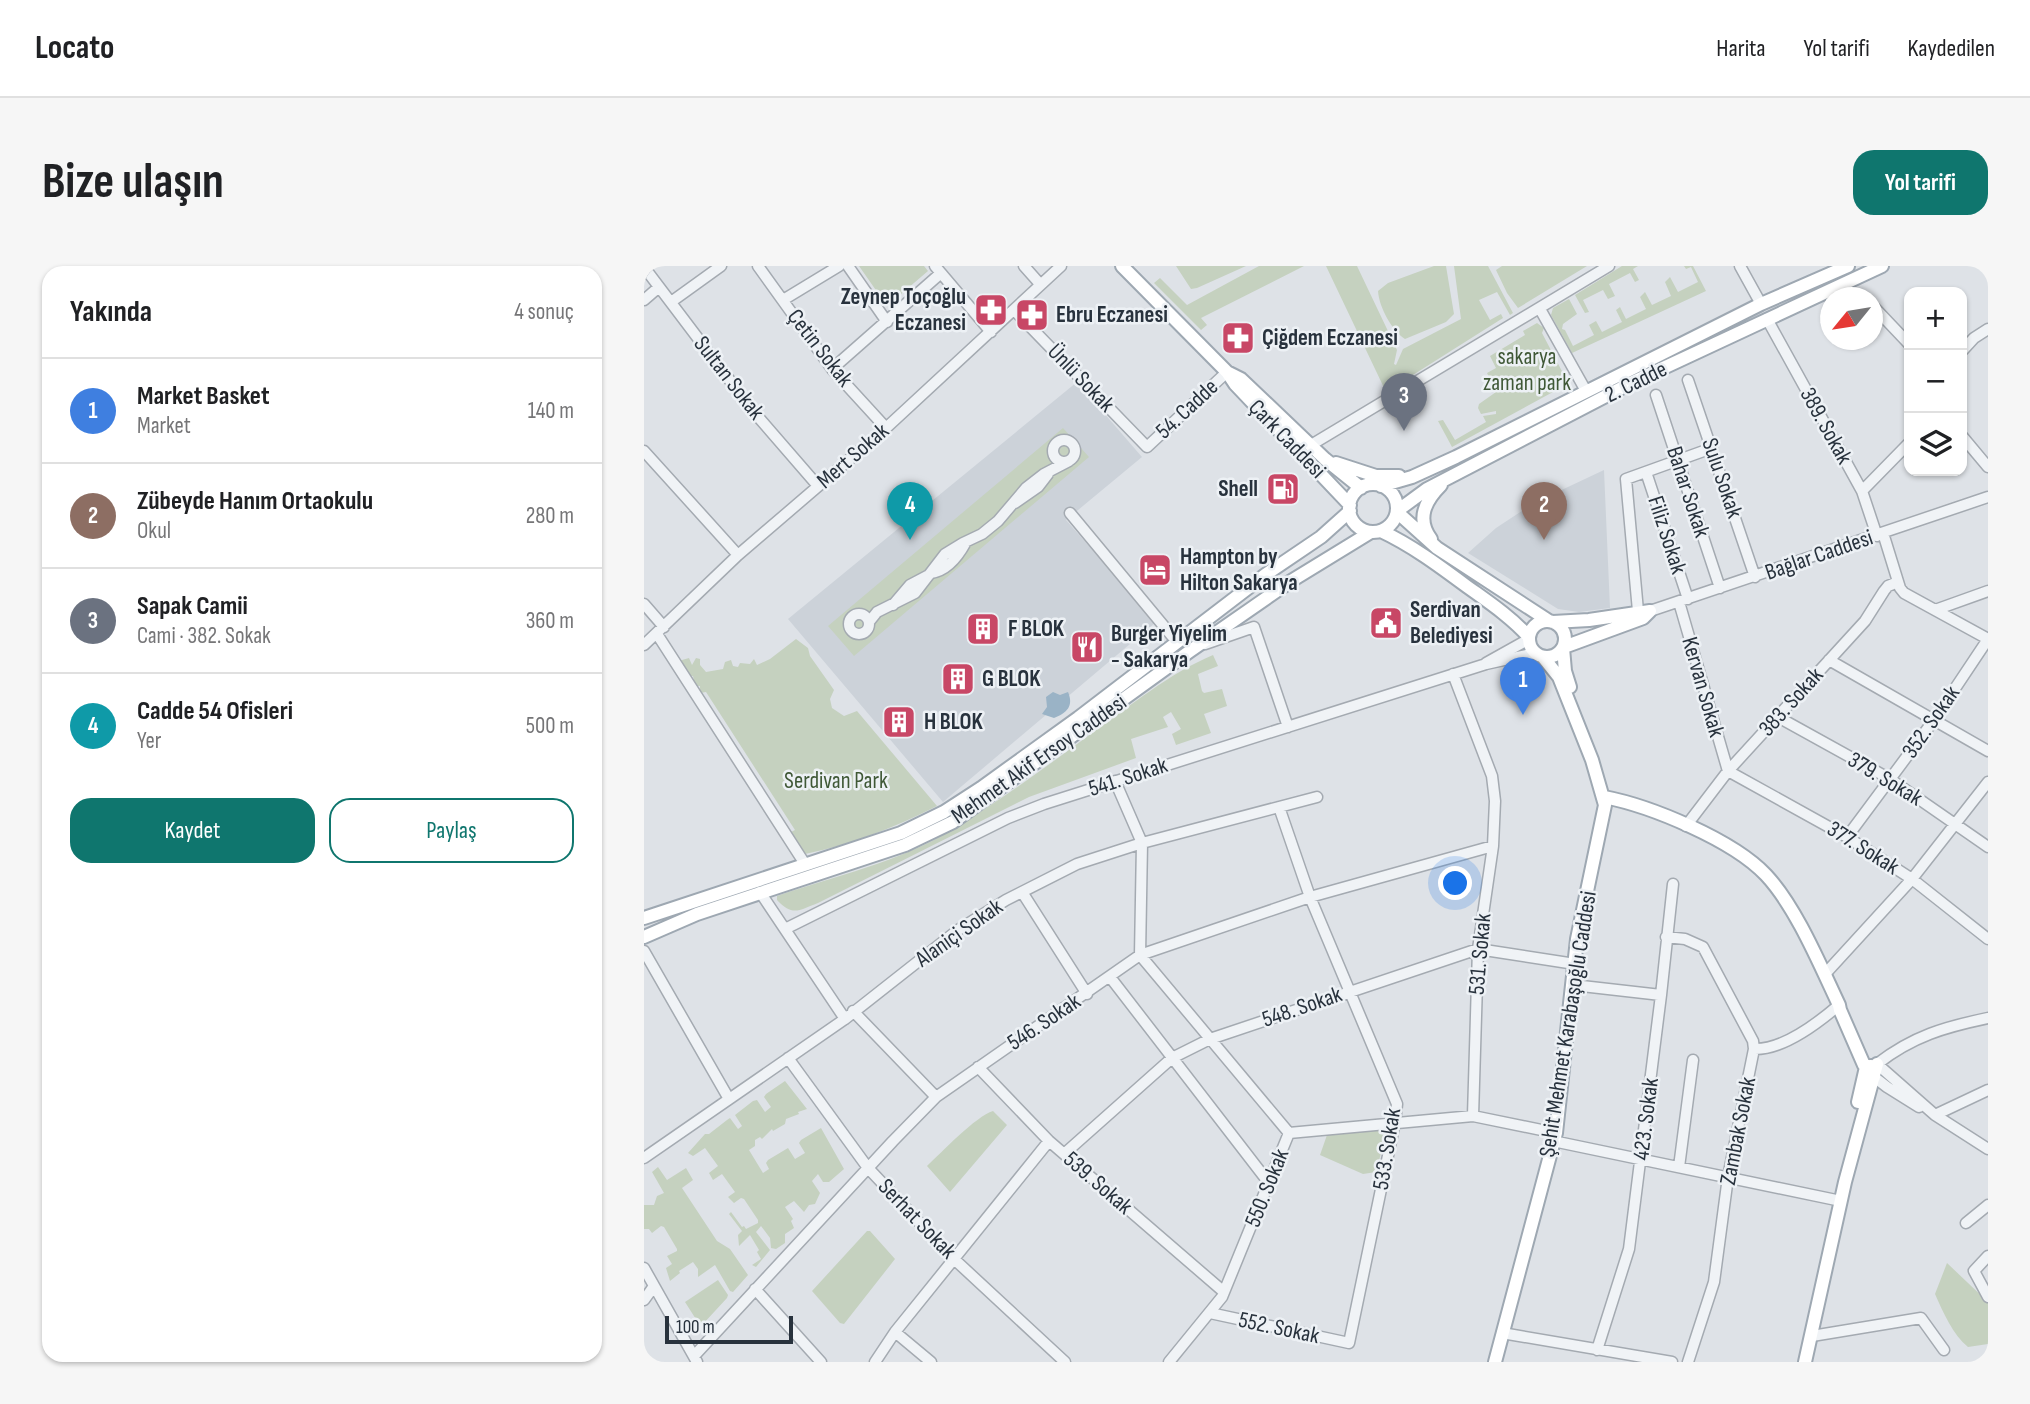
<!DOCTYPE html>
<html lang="tr">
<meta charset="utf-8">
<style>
:root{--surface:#fff;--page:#f6f6f6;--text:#202124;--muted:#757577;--line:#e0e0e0;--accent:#0f766e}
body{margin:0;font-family:"Sofia Sans Condensed",sans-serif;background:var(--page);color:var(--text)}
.controls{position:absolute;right:21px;top:21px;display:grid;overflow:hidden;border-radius:14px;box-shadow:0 2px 5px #0004}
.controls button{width:63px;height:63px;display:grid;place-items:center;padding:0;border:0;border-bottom:2px solid var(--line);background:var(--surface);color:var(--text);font:35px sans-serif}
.compass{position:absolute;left:1176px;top:21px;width:63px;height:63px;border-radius:50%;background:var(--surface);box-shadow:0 2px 5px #0004;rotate:240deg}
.scale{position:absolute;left:21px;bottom:18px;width:128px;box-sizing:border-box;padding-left:7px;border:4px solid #28323d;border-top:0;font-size:19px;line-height:24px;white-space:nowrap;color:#28323d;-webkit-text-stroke:5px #edf1f5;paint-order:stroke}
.you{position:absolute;left:812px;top:618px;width:24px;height:24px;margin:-18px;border:5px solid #fff;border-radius:50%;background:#1a73e8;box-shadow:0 0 0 10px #1a73e833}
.badge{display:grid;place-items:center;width:46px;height:46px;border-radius:50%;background:var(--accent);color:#fff;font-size:23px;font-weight:700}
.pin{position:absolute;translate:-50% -58px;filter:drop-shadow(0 2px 4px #0008)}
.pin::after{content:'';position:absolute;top:37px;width:24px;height:21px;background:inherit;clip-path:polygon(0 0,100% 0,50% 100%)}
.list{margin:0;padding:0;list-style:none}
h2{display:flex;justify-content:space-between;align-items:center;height:91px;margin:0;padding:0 28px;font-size:30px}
h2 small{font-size:23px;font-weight:400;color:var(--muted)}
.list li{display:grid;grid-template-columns:46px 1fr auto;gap:21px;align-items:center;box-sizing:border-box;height:105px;padding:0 28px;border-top:2px solid var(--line)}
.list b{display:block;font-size:26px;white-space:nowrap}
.list p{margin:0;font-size:23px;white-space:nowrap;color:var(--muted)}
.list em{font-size:23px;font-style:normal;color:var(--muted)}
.actions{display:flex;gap:14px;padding:21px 28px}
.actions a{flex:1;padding:16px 0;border:2px solid var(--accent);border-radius:21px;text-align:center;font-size:24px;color:var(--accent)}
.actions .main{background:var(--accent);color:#fff}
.icon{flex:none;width:38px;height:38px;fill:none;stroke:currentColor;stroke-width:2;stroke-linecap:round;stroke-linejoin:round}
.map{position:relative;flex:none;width:1344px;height:1096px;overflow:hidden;border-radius:21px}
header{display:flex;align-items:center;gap:42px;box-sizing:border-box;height:98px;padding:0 35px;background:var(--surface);border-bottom:2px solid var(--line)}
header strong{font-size:33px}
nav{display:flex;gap:38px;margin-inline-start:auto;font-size:24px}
.intro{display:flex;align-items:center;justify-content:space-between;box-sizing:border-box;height:168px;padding:0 42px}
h1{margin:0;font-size:49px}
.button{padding:18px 32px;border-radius:21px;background:var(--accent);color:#fff;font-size:24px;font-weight:700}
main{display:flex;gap:42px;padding:0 42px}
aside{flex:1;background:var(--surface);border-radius:21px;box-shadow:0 2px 5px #0004}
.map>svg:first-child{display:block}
.built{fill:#ccd2d9}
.green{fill:#c5d1bf}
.water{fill:#9ab3c6}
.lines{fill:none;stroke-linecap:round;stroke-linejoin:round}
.minor-casing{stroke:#a4aab1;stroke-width:13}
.major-casing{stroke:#9ea8b2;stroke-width:16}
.minor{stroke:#f0f3f6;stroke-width:10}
.major{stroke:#fff;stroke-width:12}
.labels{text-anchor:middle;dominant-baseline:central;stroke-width:5;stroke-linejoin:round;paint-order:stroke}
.poi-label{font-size:23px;font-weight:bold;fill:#28323d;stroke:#edf1f5;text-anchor:start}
.street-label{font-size:23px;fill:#28323d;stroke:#edf1f5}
.park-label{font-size:23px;fill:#3f5836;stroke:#edf1f5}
</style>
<header>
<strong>Locato</strong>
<nav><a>Harita</a><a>Yol tarifi</a><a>Kaydedilen</a></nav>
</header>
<div class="intro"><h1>Bize ulaşın</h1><a class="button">Yol tarifi</a></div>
<main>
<aside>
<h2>Yakında<small>4 sonuç</small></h2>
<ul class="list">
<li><span class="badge" style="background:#3f7fe0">1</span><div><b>Market Basket</b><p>Market</p></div><em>140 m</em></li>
<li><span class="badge" style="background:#8d6e63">2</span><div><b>Zübeyde Hanım Ortaokulu</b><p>Okul</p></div><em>280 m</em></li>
<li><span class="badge" style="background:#6b7280">3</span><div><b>Sapak Camii</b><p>Cami · 382. Sokak</p></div><em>360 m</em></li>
<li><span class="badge" style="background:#0f9aa8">4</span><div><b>Cadde 54 Ofisleri</b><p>Yer</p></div><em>500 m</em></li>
</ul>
<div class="actions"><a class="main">Kaydet</a><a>Paylaş</a></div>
</aside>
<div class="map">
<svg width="1344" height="1096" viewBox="0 0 1344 1096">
<rect width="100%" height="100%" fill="#dee2e7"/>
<path class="built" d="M433 116 498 191 422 254 512 356 299 536 144 353Z
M960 204 966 342 935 346 914 343 824 287 852 262 890 237Z"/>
<path class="green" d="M215 0H280L284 5 243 40Z
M532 0H602L553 22 547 23Z
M615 0H660L557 52 563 59 557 64 510 17 516 12 543 39Z
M682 0H713L753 84 750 98 752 99 759 83 817 53 810 0H844L869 47 866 49 853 26 835 34 846 54 857 48 859 52 742 126Z
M790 0H802L810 48 802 56 761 73C748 65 735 41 734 25L744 17Z
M858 0H943L874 42 863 27 852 4Z
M978 0H994L989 3 995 14 991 16 986 7 965 18 971 30 964 33 959 24 939 34 945 46 941 47 931 29Z
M1040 0H1049L1062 25 928 87 907 49 909 42 925 33 933 48 919 58 918 63 921 64 929 80 950 69 945 59 952 55 958 66 978 56 972 44 976 41 982 53 1002 43 996 31 1001 26 1008 39 1027 30 1021 16 1026 11 1034 26 1054 16 1047 1 1042 3Z
M893 57 900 62 898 67 922 113 918 116 920 120 808 181 794 155 799 154 811 174 842 156 839 150 852 148V145L837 148 834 142 835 138 852 126 843 107 852 102 846 90 881 69 879 65Z
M419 162 445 191 210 390 184 360Z
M152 373 164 382 166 390 190 424 186 433 188 442 200 450 213 445 293 540C249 562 209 578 161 588L147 566 151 564 62 426 56 427V420H51L49 410 41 411 35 400 38 394 45 392 48 399 52 392 56 393V399L62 406 79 403 81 396 87 394 89 400 94 401 96 397 106 398 110 393 113 399 126 393Z
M569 389 574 400 554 408 558 425 560 427 578 423 583 440 560 448 567 467 532 479 528 468 537 463 527 446 519 451 524 461 487 473 492 492 385 531 174 637C155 644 149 651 133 634V630C191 610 255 596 308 564 356 535 403 500 448 467 488 439 524 408 569 389Z
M141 815 163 843 154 846 155 848 142 853 141 858 129 865 128 863 118 873 116 871 111 874V880L105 884 119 907 125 903 122 897 124 894 144 882 151 893 161 887 155 877 157 874 177 862 200 903 185 916H179L174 908 168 915 176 927 171 938 165 939 160 946 150 935 141 941 149 953 147 955 150 962 141 968V977L132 983 127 982 126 972 117 960 112 966 126 984 112 1001 108 999 117 993 113 986 115 984 106 969 95 980 94 969 98 965 85 948 87 946 98 961 100 960 102 963 114 957V954L100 933 97 932 90 937 84 931 91 926 78 908 69 914 65 907 74 900 61 882 49 890 44 887 61 868H65L83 854 86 852 94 863 98 860 91 849 109 835 113 834 121 846 127 841 120 831 122 828Z
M349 845 363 859 306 926 283 900C297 887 332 850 349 845Z
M739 863 742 868 732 906 719 908 676 889 683 869Z
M14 901 23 914 42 902 49 914 38 922 73 975 86 983 104 1009 89 1026 86 1025 71 999 54 1011V1003L49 996 35 1005 36 1007 26 1015 22 1002 28 998 23 990 33 985V983L20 961 17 960 8 967 5 963H0V939H10L13 930 20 927 8 906Z
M223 965H226L251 993 200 1058 196 1057 168 1025Z
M1303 997 1344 1036V1078L1324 1081C1309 1069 1299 1046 1291 1028Z
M74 1014 84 1029 83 1032 59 1058H55L41 1036Z"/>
<path class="water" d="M409 426 416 429 424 426C430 440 423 447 410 452L398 448 403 441 402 431Z"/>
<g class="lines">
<defs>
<path id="minor" d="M114 0 188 103 242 162
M204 0 243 56
M291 0 347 66
M380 0 396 18
M1096 0 1117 38
M0 1 109 145 174 220
M0 34 15 21
M139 34 195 0
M27 36 77 0
M1228 39 1265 78
M896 43 942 125
M370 44 503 181 583 106
M1123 53 1218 225 1233 270
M1318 85 1330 72 1344 63
M188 103 297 7
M1044 114 1111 311
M1012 129 1076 322
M1318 170 1344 201
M409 185a11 11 0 1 1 22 0a11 11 0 1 1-22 0Z
M667 179 965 0
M0 185 94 289
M1002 206 1044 333
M1218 225 1265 177
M371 237 394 221 404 208
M426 247 528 370 535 375
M1239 267 1256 322 1260 327 1344 373
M287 307C303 305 315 289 322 276
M1035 336 1084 505 1203 571 1268 613 1344 673
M0 338 20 361
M249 339 266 319 285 309
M1291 344 1344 325
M994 345 982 213 1068 182
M1006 345 1344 231
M205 358a10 10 0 1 1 20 0a10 10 0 1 1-20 0Z
M225 356 233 346 271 327 301 288 319 277 338 268 354 255 382 222 400 208 425 195
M13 368 161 598
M561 378 610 361 644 461
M0 379 94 289 242 162 417 0
M1185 394 1344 485
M842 397 885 373
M809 408 848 510 851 535 849 580 834 683 829 850
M1134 451 1246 513 1344 581
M471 515 498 577 496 689 645 867
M1042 560 1084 505 1221 355 1240 325 1244 320 1254 316
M1203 571 1290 454 1344 373
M116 626 201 753
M378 626 443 728
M141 663 364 552 400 538 842 398 891 387
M1022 671 1041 673 1059 681 1109 775 1110 783 1084 911 1070 1016 1044 1096
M0 685 85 833
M1181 708 1268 613 1344 516
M466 711 625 917
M929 719 1017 729
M209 745 292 831
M1344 752C1301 761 1269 770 1233 798L1291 849 1344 883
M1110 783C1138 784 1174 757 1195 739
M144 792 224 902 310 993 421 1096
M334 801 405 875 580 1026
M1230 811 1243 821 1275 841
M1291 849 1344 824
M909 875 1197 935
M420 888 528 792 566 773 834 683 931 698
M0 892 201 753 314 664 362 634 433 598 498 577 673 531
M1035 901 1049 794
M1322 957 1344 939
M1344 990 1330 1005 1344 1031
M0 1002 53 1096
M111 1023 177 1096
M0 1034 10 1020
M566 1047 705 1077 751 856 753 838 666 631 635 541
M251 1066 287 1096
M858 1067 1028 1096
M1168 1070 1277 1052 1300 1084
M953 1084 985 983 1017 729 1029 618
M50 1090 249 875 292 831 496 689 666 631 849 580
M231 1096 251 1066 405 875
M525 1096 578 1031 645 867 829 850 912 867"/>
<path id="major" d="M478 0 583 106 591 118 706 239
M583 106 597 113 681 193 717 222
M692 197 732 210H755
M705 242a24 24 0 1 1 48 0a24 24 0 1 1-48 0Z
M737 220 768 211 812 191 1117 38 1204 0
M753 245 783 223 987 117 1238 0
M753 246 793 282 905 355
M737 265C767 279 794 299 821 319 843 335 866 350 885 371
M787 273C772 253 781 235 797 219
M885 373a18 18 0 1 1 36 0a18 18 0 1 1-36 0Z
M909 356 945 354 1006 345
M920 381 999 352 1006 345
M919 382 921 405 926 421
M960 531C1007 540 1089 574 1122 609 1152 641 1176 699 1195 739L1196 744 1220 799 1230 811
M0 652 257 567 300 546 337 522 434 452 621 309 677 271 706 245
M0 671 53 648 261 579 309 556 546 385 647 315 727 266
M1214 836 1222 801 1227 800
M851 1096 912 867 933 673 961 539 948 494 915 411 899 391
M1161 1096 1201 916 1233 798"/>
</defs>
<use href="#minor" class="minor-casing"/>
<use href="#major" class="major-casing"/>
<use href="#minor" class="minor"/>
<use href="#major" class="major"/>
</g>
<defs>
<symbol id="pharmacy-square" viewBox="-11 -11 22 22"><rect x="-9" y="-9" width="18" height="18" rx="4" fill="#c84766" stroke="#edf1f5"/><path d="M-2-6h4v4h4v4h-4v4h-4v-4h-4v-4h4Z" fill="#fff"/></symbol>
<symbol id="fuel-square" viewBox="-11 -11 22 22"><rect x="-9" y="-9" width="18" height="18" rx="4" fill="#c84766" stroke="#edf1f5"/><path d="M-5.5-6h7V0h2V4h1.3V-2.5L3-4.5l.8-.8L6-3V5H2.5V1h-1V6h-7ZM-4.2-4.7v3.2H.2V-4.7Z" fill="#fff"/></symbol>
<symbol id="hotel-square" viewBox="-11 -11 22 22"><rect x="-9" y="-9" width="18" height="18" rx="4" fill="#c84766" stroke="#edf1f5"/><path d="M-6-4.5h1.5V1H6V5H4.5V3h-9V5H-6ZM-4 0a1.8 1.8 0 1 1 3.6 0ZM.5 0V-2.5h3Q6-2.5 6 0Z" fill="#fff"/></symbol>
<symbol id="civic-square" viewBox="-11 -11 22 22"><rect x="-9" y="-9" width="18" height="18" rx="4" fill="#c84766" stroke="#edf1f5"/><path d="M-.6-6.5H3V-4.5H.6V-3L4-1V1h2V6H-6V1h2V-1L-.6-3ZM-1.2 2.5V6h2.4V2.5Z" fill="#fff"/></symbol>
<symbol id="building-square" viewBox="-11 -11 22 22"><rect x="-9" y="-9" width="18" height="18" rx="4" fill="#c84766" stroke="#edf1f5"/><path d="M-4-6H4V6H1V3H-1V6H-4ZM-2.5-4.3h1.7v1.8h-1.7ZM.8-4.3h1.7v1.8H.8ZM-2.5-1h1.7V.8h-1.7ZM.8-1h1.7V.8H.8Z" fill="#fff"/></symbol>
<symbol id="restaurant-square" viewBox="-11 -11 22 22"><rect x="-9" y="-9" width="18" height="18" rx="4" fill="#c84766" stroke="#edf1f5"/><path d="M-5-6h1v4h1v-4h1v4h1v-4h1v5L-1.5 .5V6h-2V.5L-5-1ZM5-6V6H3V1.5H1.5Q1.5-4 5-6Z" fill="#fff"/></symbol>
</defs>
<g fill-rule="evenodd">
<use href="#pharmacy-square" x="328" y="25" width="38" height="38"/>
<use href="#pharmacy-square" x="369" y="30" width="38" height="38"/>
<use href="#pharmacy-square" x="575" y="53" width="38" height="38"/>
<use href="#fuel-square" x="620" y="204" width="38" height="38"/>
<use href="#hotel-square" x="492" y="285" width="38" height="38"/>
<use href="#civic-square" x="723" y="338" width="38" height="38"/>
<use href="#building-square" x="320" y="344" width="38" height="38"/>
<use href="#restaurant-square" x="424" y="362" width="38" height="38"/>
<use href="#building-square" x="295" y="394" width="38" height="38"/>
<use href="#building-square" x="236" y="437" width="38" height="38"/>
</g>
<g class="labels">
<g class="poi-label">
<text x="322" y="31" text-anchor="end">Zeynep Toçoğlu<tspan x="322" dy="26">Eczanesi</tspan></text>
<text x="412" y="49">Ebru Eczanesi</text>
<text x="618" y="72">Çiğdem Eczanesi</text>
<text x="614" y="223" text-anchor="end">Shell</text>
<text x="536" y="291">Hampton by<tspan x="536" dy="26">Hilton Sakarya</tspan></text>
<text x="766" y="344">Serdivan<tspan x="766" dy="26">Belediyesi</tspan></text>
<text x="364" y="363">F BLOK</text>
<text x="467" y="368">Burger Yiyelim<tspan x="467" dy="26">- Sakarya</tspan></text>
<text x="338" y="413">G BLOK</text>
<text x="280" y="456">H BLOK</text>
</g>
<g class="street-label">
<text transform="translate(176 82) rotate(52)">Çetin Sokak</text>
<text transform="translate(85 112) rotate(52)">Sultan Sokak</text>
<text transform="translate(437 112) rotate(46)">Ünlü Sokak</text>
<text transform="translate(992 116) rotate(-26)">2. Cadde</text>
<text transform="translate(543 143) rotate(-43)">54. Cadde</text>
<text transform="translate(1182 160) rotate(61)">389. Sokak</text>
<text transform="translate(643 173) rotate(46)">Çark Caddesi</text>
<text transform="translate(209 190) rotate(-41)">Mert Sokak</text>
<text transform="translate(1078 212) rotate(71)">Sulu Sokak</text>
<text transform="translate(1044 226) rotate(72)">Bahar Sokak</text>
<text transform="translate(1023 269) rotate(72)">Filiz Sokak</text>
<text transform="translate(1175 289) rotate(-19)">Bağlar Caddesi</text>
<text transform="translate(1059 421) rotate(74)">Kervan Sokak</text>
<text transform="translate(1147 436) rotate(-48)">383. Sokak</text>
<text transform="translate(1287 456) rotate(-55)">352. Sokak</text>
<text transform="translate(395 493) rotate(-35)">Mehmet Akif Ersoy Caddesi</text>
<text transform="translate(484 511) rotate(-18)">541. Sokak</text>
<text transform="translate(1241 513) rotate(31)">379. Sokak</text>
<text transform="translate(1219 582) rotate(32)">377. Sokak</text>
<text transform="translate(315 667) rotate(-35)">Alaniçi Sokak</text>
<text transform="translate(836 688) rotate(-85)">531. Sokak</text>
<text transform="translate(658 741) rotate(-19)">548. Sokak</text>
<text transform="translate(400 756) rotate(-34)">546. Sokak</text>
<text transform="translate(924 758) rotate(-81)">Şehit Mehmet Karabaşoğlu Caddesi</text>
<text transform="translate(1002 853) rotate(-83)">423. Sokak</text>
<text transform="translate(1094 865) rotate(-79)">Zambak Sokak</text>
<text transform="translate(743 883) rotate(-81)">533. Sokak</text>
<text transform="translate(454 917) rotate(41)">539. Sokak</text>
<text transform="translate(623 922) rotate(-68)">550. Sokak</text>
<text transform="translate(273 953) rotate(46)">Serhat Sokak</text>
<text transform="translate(635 1062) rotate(12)">552. Sokak</text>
</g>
<g class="park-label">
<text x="883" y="91">sakarya<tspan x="883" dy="26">zaman park</tspan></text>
<text x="192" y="515">Serdivan Park</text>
</g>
</g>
</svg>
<div class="controls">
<button>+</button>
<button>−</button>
<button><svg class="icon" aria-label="layers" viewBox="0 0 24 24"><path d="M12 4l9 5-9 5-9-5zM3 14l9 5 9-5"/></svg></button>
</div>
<svg class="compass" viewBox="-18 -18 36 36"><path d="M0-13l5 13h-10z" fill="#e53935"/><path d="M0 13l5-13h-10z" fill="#757577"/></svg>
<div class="scale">100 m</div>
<div class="you"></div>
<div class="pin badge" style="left:879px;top:449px;background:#3f7fe0">1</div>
<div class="pin badge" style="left:900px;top:274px;background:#8d6e63">2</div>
<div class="pin badge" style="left:760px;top:165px;background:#6b7280">3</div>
<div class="pin badge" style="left:266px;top:274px;background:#0f9aa8">4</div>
</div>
</main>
